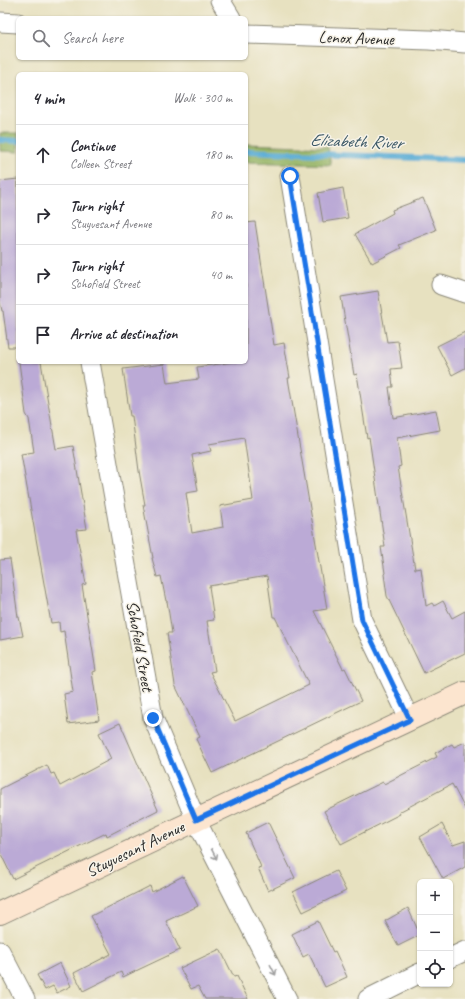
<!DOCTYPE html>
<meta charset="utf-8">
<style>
:root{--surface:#fff;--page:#f2f2f3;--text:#2b2b33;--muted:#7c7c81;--line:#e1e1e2}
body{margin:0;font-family:Caveat,sans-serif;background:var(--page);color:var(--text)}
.controls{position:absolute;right:12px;bottom:12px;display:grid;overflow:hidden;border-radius:6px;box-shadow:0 1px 3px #0004}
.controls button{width:36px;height:36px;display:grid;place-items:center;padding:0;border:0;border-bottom:1px solid var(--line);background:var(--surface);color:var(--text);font:20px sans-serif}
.stop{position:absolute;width:12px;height:12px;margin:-9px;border:3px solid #1a73e8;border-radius:50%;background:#fff}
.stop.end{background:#1a73e8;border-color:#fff;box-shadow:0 1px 4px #0008}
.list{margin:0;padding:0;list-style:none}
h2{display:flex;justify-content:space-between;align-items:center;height:52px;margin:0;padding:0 16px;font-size:17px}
h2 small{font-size:13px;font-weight:400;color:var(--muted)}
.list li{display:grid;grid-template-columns:26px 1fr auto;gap:12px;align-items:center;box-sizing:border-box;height:60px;padding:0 16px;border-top:1px solid var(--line)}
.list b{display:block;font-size:15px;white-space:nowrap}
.list p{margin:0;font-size:13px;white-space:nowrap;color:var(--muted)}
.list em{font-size:13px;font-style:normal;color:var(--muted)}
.icon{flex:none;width:22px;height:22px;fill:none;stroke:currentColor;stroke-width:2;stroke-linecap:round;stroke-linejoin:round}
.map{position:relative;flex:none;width:465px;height:999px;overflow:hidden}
.search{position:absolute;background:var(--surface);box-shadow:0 1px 3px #0004;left:16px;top:16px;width:232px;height:44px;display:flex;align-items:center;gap:10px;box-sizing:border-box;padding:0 14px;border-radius:6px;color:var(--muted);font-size:15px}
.panel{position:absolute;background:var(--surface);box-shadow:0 1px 3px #0004;left:16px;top:72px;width:232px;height:292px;border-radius:6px}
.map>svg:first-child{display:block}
.forest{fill:#97b567;stroke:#617049}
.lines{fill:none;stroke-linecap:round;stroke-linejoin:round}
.stream{stroke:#59acd5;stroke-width:6}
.building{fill:#bbaad6;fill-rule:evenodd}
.street-casing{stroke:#898676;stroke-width:21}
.secondary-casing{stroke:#898676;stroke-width:24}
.street{stroke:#fff;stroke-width:19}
.secondary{stroke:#fce5cf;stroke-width:22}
.oneway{stroke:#a0a0a0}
.route{stroke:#1a73e8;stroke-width:5}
.labels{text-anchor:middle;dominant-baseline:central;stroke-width:3;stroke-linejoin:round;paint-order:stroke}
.street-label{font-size:17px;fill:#2b2b2b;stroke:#f7f3e8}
.water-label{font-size:18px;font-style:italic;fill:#3b5866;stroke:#f7f3e8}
</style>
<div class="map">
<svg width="465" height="999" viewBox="0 0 465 999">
<rect width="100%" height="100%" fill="#f7f3e8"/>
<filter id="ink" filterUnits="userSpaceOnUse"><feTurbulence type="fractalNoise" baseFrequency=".025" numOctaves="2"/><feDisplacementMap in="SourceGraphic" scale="8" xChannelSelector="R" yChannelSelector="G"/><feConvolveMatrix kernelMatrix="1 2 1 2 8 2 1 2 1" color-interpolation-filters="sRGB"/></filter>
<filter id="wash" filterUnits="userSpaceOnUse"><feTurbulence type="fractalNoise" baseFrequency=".012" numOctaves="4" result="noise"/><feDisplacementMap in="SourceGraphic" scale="16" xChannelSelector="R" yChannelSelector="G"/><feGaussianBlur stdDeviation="0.9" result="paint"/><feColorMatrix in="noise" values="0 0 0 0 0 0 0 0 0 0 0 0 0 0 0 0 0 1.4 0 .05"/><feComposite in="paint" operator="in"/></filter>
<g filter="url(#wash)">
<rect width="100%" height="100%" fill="#e7e1c0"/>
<path class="forest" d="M0 133H18V152L0 151Z
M246 144 328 147 331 165 246 162Z"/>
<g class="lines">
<path class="stream" d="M0 140 18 141
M246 151 465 160"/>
</g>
<g id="blocks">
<path class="building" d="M18 179V347H8L3 311H2L0 302V181Z
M343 188 348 218 323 222 318 193Z
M423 198 436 230 399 245 401 248 372 263 355 234 393 213 392 210Z
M255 222 274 345 284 343 290 378H288L327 609 314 611 343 669 345 668 361 701 212 773 196 739 200 737 175 685 167 633H172L167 601H166L161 576 157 577 152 558H153L143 505H145L139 471 132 416H130L123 369 164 364 167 383 199 379 197 367 233 362H246V223ZM244 438 253 500 220 506 223 527 192 533 186 493 198 491 192 455 211 451 209 444ZM267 576 273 617H275L309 685 235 721 210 672 215 671 207 621 214 620 209 586Z
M378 291 387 342 398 341 402 368 391 369 393 387H389L393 418 436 410 440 430 397 438 401 466 398 467 415 569 421 568 426 606 432 603 434 606 443 601 452 618 465 611V653L424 673 387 596 384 574 385 573 381 547H385L369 437 367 438 357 374 354 375 341 297Z
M465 332V368L452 375 437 346Z
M19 362H41L56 449 73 446 87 529 76 530 86 584 82 585 96 671 92 672 99 720 68 724 64 694 73 692 64 631 60 632 59 622 51 623 21 454 34 452 29 419 26 414Z
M10 559 18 617H19L23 636 0 640V560Z
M120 723 158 810 107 836 106 833 13 879 0 852V789L47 765 51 774 54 773 60 786 111 759 99 733Z
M465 742V809L452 784 399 812 400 814 341 844 324 811 383 782 384 784 437 757 435 753 452 744 454 747Z
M268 822 295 878 268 891 258 868 261 867 246 833Z
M442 824 453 845 465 841V867L443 879 420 837Z
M336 871 346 891 303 912 293 892Z
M183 876 198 906 166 921 180 950 123 977 121 972 83 991 74 973 111 954 91 916 150 886 152 892Z
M408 908 420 935 398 946 385 921Z
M318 921 333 952 335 951 347 977 325 987 309 954 303 957 292 934Z
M220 949 234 977 237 976 248 999H205L198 986 191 989 180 968Z
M60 963 71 986 57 993 53 986 45 990 37 975Z"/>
</g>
</g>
<g filter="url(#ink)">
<use href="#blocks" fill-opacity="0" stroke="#898676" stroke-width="1"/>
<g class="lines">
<defs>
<path id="street" d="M220 0 231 18
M0 22 18 23
M246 34 429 40 465 43
M290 176 362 620 410 720
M441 285 465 293
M90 362 153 718 196 820 287 999
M0 951 25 999
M450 958 465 951
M368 999 420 973"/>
<path id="secondary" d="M0 913 465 693"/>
</defs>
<use href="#street" class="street-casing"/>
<use href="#secondary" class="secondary-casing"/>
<use href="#street" class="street"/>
<use href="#secondary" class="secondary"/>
</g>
<defs><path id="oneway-shaft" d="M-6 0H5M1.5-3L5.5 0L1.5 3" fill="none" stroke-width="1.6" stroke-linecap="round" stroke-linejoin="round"/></defs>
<g class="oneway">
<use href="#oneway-shaft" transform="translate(214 854) rotate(63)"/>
<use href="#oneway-shaft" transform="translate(273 970) rotate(63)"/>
</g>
</g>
<g class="lines" filter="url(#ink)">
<path class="route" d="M153 718 196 820 410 720 362 620 290 176"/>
</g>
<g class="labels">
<g class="street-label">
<text transform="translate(356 38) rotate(2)">Lenox Avenue</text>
<text transform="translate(140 646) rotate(80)">Schofield Street</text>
<text transform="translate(135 849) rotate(-26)">Stuyvesant Avenue</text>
</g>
<g class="water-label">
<text transform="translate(356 141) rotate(2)">Elizabeth River</text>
</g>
</g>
</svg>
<div class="controls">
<button>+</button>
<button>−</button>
<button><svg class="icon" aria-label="locate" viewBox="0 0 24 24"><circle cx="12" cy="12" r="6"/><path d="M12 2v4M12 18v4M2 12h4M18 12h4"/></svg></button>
</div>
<div class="stop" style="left:290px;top:176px"></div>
<div class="stop end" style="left:153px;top:718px"></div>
<div class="search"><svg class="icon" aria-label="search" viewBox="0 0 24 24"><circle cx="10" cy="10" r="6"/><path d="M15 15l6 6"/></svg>Search here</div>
<section class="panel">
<h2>4 min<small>Walk · 300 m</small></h2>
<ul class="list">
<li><svg class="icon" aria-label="ahead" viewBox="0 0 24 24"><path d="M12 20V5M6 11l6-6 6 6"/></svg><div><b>Continue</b><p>Colleen Street</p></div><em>180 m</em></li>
<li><svg class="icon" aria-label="right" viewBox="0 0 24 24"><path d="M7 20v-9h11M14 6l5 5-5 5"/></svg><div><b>Turn right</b><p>Stuyvesant Avenue</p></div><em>80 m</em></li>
<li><svg class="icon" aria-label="right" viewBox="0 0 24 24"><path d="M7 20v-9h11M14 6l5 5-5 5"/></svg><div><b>Turn right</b><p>Schofield Street</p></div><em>40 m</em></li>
<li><svg class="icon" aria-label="arrive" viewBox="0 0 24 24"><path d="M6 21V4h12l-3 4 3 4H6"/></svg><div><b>Arrive at destination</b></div></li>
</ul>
</section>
</div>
